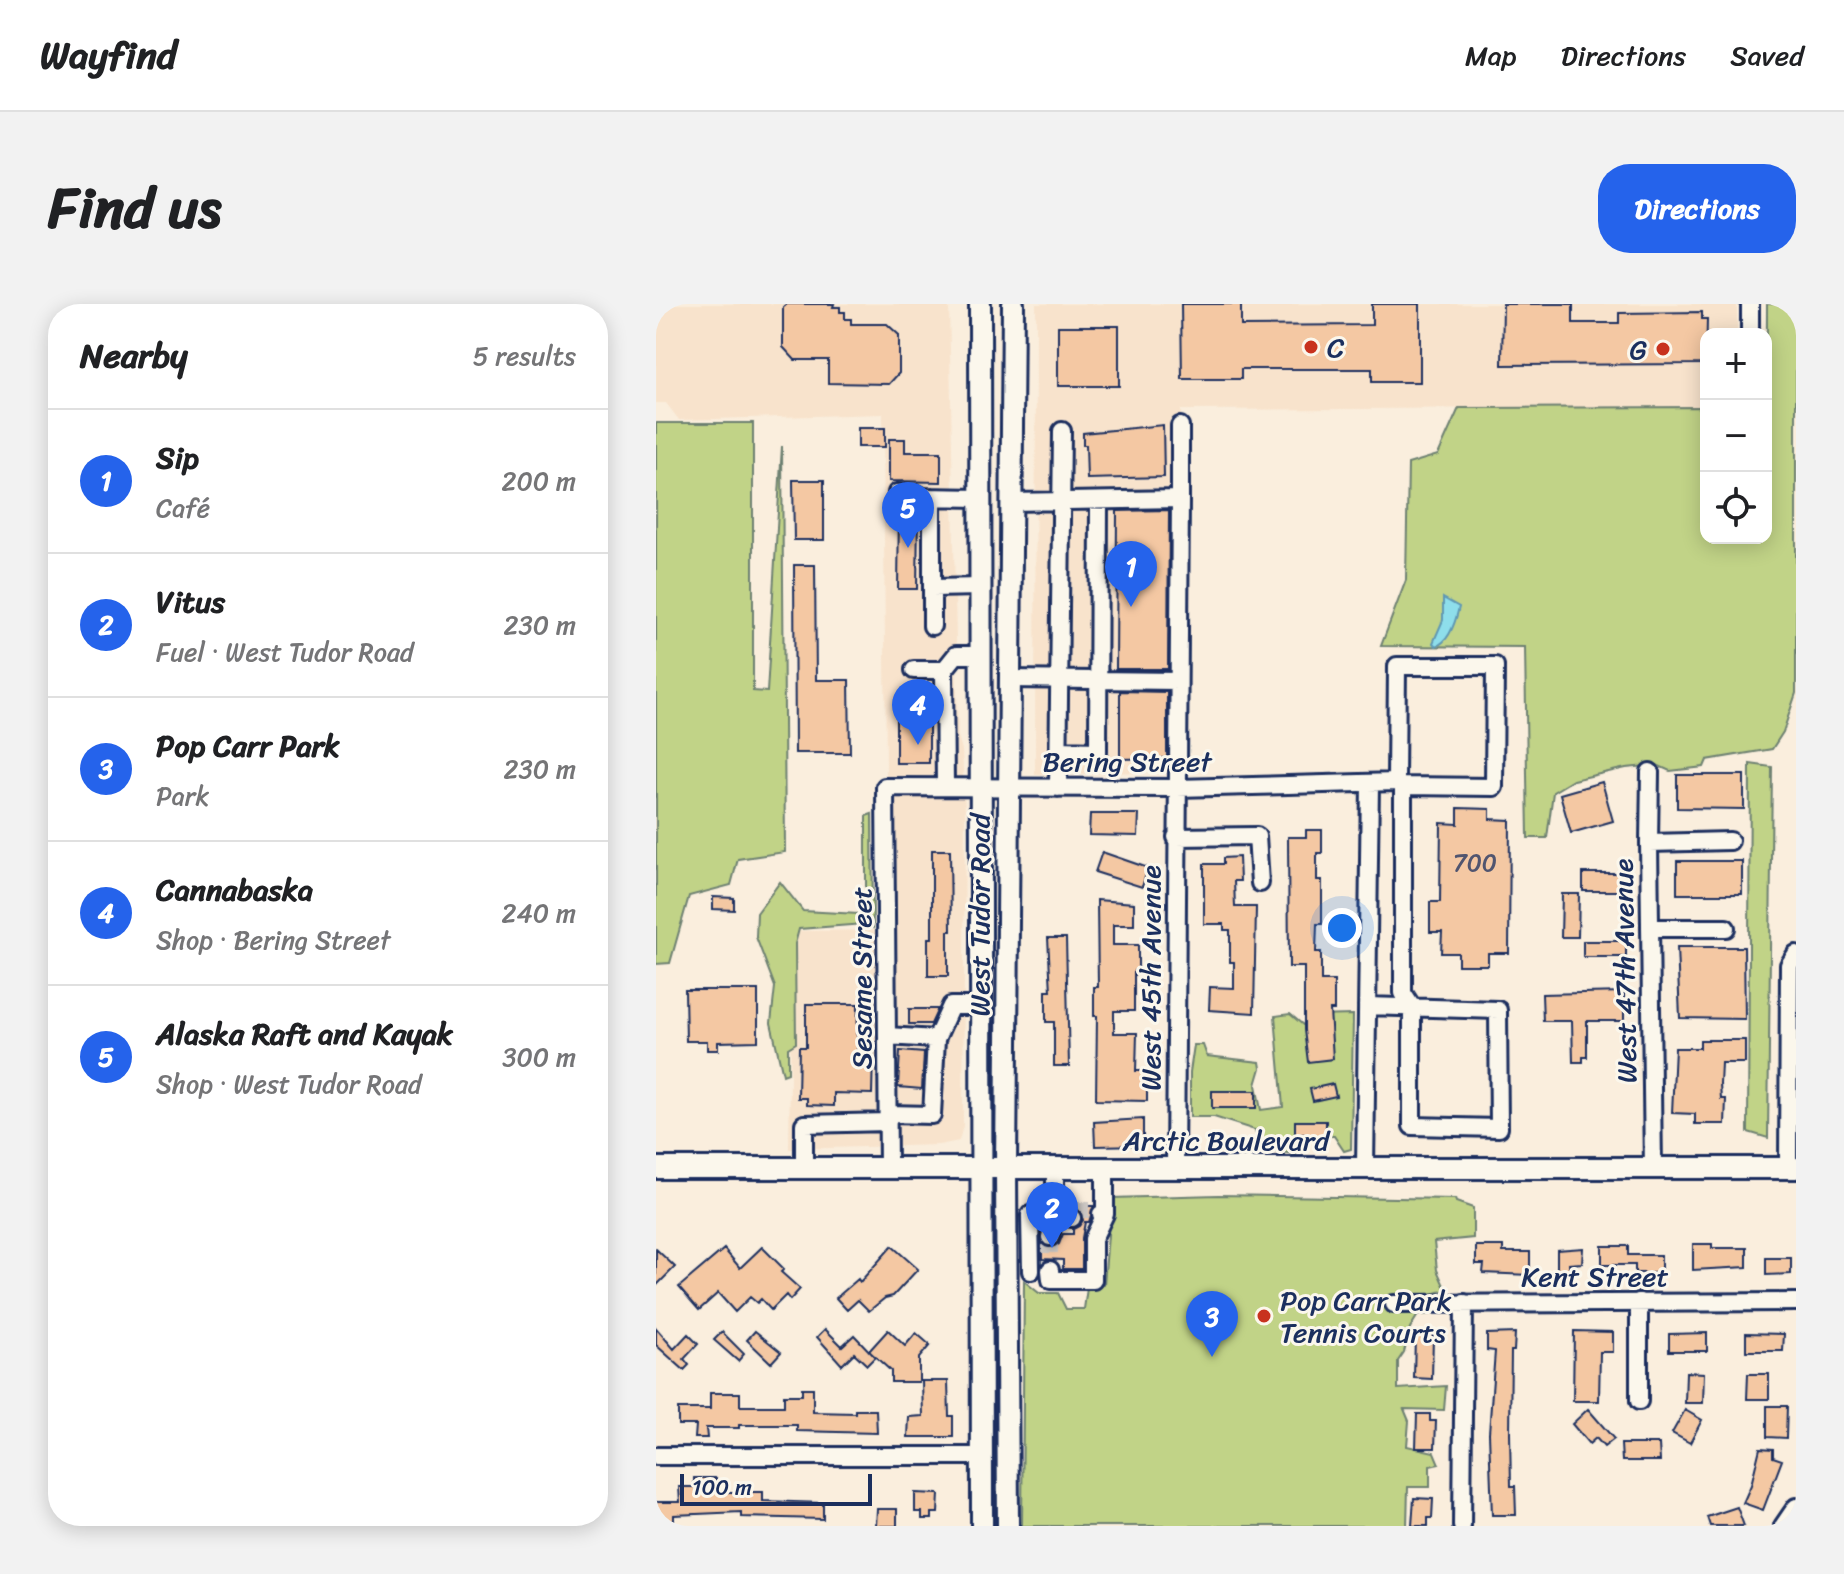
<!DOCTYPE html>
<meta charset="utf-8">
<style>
:root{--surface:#fff;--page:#f2f2f2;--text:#202124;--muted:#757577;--line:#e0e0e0;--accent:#2563eb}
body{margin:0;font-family:Sriracha,sans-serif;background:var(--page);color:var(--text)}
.controls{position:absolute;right:24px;top:24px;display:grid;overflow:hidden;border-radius:16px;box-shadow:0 4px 20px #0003}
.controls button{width:72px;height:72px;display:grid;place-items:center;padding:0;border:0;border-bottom:2px solid var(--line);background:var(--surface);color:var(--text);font:40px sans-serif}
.scale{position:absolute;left:24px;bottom:20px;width:192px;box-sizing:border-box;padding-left:8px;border:4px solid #1b2f5e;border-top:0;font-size:22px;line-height:28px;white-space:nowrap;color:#1b2f5e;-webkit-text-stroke:6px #fbf7ec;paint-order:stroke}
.you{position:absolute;left:686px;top:624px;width:28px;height:28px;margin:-20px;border:6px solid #fff;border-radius:50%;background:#1a73e8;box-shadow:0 0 0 12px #1a73e833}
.badge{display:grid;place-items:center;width:52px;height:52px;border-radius:50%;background:var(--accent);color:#fff;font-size:26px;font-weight:700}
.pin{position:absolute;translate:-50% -66px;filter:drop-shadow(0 2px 4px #0008)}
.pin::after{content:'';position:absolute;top:42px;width:28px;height:24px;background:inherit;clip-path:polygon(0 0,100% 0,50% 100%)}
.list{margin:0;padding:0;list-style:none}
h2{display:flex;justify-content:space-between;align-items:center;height:104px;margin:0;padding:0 32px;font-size:34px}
h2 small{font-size:26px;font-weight:400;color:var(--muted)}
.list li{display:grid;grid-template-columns:52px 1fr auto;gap:24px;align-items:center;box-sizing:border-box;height:144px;padding:0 32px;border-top:2px solid var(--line)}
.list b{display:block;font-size:30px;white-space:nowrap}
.list p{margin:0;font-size:26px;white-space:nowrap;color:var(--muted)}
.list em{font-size:26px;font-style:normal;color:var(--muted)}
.icon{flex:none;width:44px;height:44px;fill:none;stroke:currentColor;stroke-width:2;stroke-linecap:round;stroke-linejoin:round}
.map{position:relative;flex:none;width:1140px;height:1222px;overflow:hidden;border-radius:32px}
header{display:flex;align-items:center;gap:48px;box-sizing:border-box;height:112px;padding:0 40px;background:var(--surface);border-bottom:2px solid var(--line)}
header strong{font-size:38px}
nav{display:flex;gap:44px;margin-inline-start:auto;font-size:28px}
.intro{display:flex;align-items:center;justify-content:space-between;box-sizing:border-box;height:192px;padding:0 48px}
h1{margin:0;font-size:56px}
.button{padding:20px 36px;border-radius:32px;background:var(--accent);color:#fff;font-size:28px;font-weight:700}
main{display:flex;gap:48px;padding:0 48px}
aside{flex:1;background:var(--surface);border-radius:32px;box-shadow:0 4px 20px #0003}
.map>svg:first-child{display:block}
.built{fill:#f8e3cc}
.green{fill:#c1d387;stroke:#6e8172;stroke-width:2}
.water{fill:#8edeeb;stroke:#6098b3;stroke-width:2}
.building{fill:#f4c8a3;stroke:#1b2f5e;stroke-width:2}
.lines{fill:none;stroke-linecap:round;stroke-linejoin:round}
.minor-tunnel{stroke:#cdc8c4;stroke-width:16;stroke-dasharray:16 8;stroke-linecap:butt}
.minor-casing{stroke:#1b2f5e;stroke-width:22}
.major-casing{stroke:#1b2f5e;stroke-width:26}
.minor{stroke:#fbf7ec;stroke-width:16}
.major{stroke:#fbf7ec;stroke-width:20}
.poi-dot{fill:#c8321e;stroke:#fbf7ec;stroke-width:3}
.labels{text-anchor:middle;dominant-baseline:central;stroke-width:6;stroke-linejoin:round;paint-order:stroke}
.number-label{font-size:24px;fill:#51556f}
.poi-label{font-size:28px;fill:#1b2f5e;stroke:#fbf7ec;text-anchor:start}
.street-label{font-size:28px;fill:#1b2f5e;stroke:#fbf7ec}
</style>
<header>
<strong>Wayfind</strong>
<nav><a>Map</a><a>Directions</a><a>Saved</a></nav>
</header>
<div class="intro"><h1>Find us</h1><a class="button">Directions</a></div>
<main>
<aside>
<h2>Nearby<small>5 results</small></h2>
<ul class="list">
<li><span class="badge">1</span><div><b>Sip</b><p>Café</p></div><em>200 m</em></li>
<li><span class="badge">2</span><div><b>Vitus</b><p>Fuel · West Tudor Road</p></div><em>230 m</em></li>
<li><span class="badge">3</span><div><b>Pop Carr Park</b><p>Park</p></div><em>230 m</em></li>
<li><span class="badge">4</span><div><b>Cannabaska</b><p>Shop · Bering Street</p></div><em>240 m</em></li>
<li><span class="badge">5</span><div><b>Alaska Raft and Kayak</b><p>Shop · West Tudor Road</p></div><em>300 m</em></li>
</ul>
</aside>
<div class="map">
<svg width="1140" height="1222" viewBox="0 0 1140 1222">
<rect width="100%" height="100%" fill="#faeedd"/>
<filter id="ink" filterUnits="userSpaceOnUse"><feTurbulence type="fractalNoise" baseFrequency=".0125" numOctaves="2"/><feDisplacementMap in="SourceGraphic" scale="16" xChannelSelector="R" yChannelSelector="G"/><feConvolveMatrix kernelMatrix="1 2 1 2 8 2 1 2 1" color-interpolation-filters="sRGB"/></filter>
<g filter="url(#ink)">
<path class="built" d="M0 0H293L302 432 306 446 309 507 307 822 303 837 283 841 133 845 136 627 235 626 230 466 227 110 23 116 10 99H0Z
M380 0H1081V30H1050V103L525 106 527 467 379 471Z"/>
<path class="green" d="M1111 0H1140V389L1127 428 1116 445 1051 456 1048 463 1014 467 1001 461 970 464 917 476 897 488 891 534H872L869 343 725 342 750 276 752 160 782 151 803 104 1050 103V234H1110Z
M0 119H97V387L111 388 126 142 129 548 82 555 75 581 33 592 14 659 0 660Z
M1094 460 1116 463 1112 834 1092 828Z
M216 510 217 624 208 620 143 625 139 640 140 739 132 744V769L127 771 115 719 119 683 100 633 101 609 124 578 147 607 203 610 210 601V512Z
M634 710 647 721H656L658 712 697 711 695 845 688 847 678 832H640V850L604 846 599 826 558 813H534V768L538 741H547L551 752 604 758 605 764 600 781 605 806 627 803 619 712Z
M562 891 799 895 800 898 817 904V934L778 938 781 966 790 986 776 990 777 1010 762 1011 754 1024 748 1048 742 1057V1085L790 1082 788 1106 748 1105 753 1117 751 1142 778 1148 783 1160 774 1162V1183H752L751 1222H366L368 977 383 989H402L410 1005H428L431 984 448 981 455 894Z"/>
<path class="water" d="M787 294 803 303C800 316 794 338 780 342L777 339 787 316Z"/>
<path class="building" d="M130 0H178L177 3H184V8H189V15H195V20H231L243 31V69L233 80 172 79V56H139L127 43V4Z
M525 0H585V22L716 21V0H764V78H716V65H585V75H526Z
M847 0H917V19H963V9L1046 8V15H1051L1050 60 846 61Z
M402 22H463V82H402Z
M507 121 508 173 431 175 430 141H427V129Z
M202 124H229V143H202Z
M233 135H249V148H285V178L233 177Z
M137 176H168V236H138Z
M243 204H262L261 285H242Z
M513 206 512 365H460L461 207Z
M138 261H159L160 376H193L194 449H139Z
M464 387 511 388V454L464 455Z
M240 394H273V459H240Z
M1021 471H1088V505L1021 504Z
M946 478 957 517 915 529 904 490Z
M802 504 834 505V515L854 516 853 649H832V661H802V649H785L786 628H774V598H784L785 519 802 520Z
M434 510H483L482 532 433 531Z
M650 526H666V549H661V576H666V620H661L660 648H665V677H678V706H674L677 755 652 758 648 726V663H633L632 533H650Z
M276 546H294L295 627H292V672H272V634H276Z
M446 548 492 564 486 583 439 568Z
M583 553 584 577H578L579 603H600L598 709 553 706 554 683 578 684V658H574V626H568V620H548V560H567V554Z
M1021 557H1086V590H1021Z
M927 569H970L971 587H927Z
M906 590H923L922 633H905Z
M57 593 78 594V606L57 605Z
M441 596 478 599V621H457V641H482V668L478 667V707H458V729H481L480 767H491V797L440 796 441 712H438V683H442Z
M392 634H410L413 762H398V718H390V687H395Z
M927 637H970V653H927Z
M1021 643H1088L1089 715 1024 714Z
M29 686H102V737L62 738V746H51V737H30Z
M968 688V717H931V753H927V758H917L916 717H887L886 690Z
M150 700H202L201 744H213V750H217L216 790 178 789V802L151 801V794H142L143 743H150Z
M253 705H281V707L275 720H253Z
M1044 736H1089V759H1065L1064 780 1065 795H1070L1069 820H1039V810L1016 809 1019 744H1044Z
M244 747 268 749 266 785 242 783Z
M677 780 680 792 657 797 654 785Z
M556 787H600V804H556Z
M487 815V841L439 842 438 818Z
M639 817H670V837H649V830H639Z
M417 902H438L433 918H429L426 934V965H407V956L386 955V940L397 944 403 940 407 930H417V925L423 922 427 916 424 907Z
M1037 940H1056V944H1091V963L1037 966Z
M236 942 262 965 237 992 229 994 213 1007 202 996 191 1006 180 994 202 975 204 978Z
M820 942H847V948H874V971L827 969 828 960H820Z
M946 942H972V951H1005V969H979V961H946Z
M106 943 128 965 125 968 144 985 134 996 130 991 115 1006 105 995 101 999 94 993 79 1008 62 989 43 1006 23 983 68 945 84 964Z
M927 944 926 959 913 960 914 972H901V946Z
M0 945 19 963 0 982Z
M1110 954H1135V970L1110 971Z
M0 1024 18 1045 32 1030 42 1040 28 1055 33 1061 28 1066 0 1041Z
M169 1025 186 1042 198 1031 219 1053 211 1061 198 1049 186 1061 161 1033Z
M232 1026 249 1042 260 1029 274 1041 263 1054V1078H235V1067L213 1047Z
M99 1027 125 1048 115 1059 91 1036Z
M918 1027 957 1028V1048H944L943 1097H917Z
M66 1028 88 1050 82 1057 58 1036Z
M859 1029 858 1047H855L854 1129 855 1182H859L860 1211H836L833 1129 839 1047 831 1046V1030Z
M1051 1029V1047H1013V1030Z
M1090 1029 1128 1030 1127 1047H1090Z
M759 1031H777L776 1075 758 1074Z
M1030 1068 1048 1069 1047 1099H1029Z
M1092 1070H1113V1095H1091Z
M266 1077H292L293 1112H297V1133H252L253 1113 267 1112Z
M146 1084H157V1108L199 1109V1106H220L221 1129 141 1127V1121H83V1124H50L51 1134H39L40 1121H22V1105H54V1089H84V1102H128V1091H146Z
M1111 1102H1131L1130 1134 1111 1133Z
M932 1105 958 1135 948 1143 940 1134 933 1140 916 1120Z
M1029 1106 1046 1116 1034 1139 1016 1129Z
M761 1110H774V1117H780L779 1144H760Z
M965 1140H1003L1004 1157H966Z
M1104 1144 1117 1145V1153L1126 1156 1107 1206 1087 1199 1095 1181Z
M38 1174H60V1181H70L71 1188H107V1197L167 1199V1215L85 1213V1208L18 1211V1217H0V1198H24L23 1183H38Z
M259 1189 283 1190 282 1209H276V1215H266V1208H259Z
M758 1194 777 1195 776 1214H772V1222H756Z
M1081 1203 1088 1222H1054L1051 1213Z
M221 1205H241V1222H220Z"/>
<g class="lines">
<path class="minor-tunnel" d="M417 906H437
M394 933V956"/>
<defs>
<path id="minor" d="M1094 30V0
M241 189 261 190 267 193 324 194
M276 193V322
M355 198 524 195V122
M276 284 325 283
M258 366H288
M353 375 522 377
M402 446 442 447 443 197
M994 468 993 539 997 865
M289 483 288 366 300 351H325
M402 484 406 127
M520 533 601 532 604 579
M993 539 1074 537
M994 624H1070
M231 732 280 735
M232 810 276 811 280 735 295 702H325
M232 864 229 483 521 484 740 478 741 362H839L838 483 747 482V689L756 703V822L843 824 842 706 711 702
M709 864 714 479
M1132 864 1133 661 1140 650
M148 865V820L232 818
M519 865 524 195
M445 910H449V864
M394 933 399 910 416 914
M394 966 395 976H437V935L449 910
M375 967 374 911 399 910V864
M738 1000 1140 998
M983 1097V998
M0 1152H325
M806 1222 808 999
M1127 1222 1140 1203"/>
<path id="major" d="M324 0 326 1222
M0 864H1140
M352 1222 350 864 357 0"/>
</defs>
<use href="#minor" class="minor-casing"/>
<use href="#major" class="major-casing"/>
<use href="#minor" class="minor"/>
<use href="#major" class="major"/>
</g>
</g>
<g class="poi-dot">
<circle cx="655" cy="43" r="8"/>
<circle cx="1007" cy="45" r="8"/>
<circle cx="608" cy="1012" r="8"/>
</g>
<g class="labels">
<g class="number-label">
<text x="819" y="559">700</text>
</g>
<g class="poi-label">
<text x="671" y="43">C</text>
<text x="991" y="45" text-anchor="end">G</text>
<text x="624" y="996">Pop Carr Park<tspan x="624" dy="32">Tennis Courts</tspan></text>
</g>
<g class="street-label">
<text x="471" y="457">Bering Street</text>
<text transform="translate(323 611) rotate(-90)">West Tudor Road</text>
<text transform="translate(969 667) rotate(-91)">West 47th Avenue</text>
<text transform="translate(205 674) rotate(-90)">Sesame Street</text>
<text transform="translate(494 674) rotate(-90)">West 45th Avenue</text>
<text x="570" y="836">Arctic Boulevard</text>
<text x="939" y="972">Kent Street</text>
</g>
</g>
</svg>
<div class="controls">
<button>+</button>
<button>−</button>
<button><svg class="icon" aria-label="locate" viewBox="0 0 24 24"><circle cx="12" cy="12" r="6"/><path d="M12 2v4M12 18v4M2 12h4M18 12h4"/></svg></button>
</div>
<div class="scale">100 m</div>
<div class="you"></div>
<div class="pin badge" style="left:475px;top:303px">1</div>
<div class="pin badge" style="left:396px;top:944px">2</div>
<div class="pin badge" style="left:556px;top:1053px">3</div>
<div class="pin badge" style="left:262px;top:441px">4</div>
<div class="pin badge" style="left:252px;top:244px">5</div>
</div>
</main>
